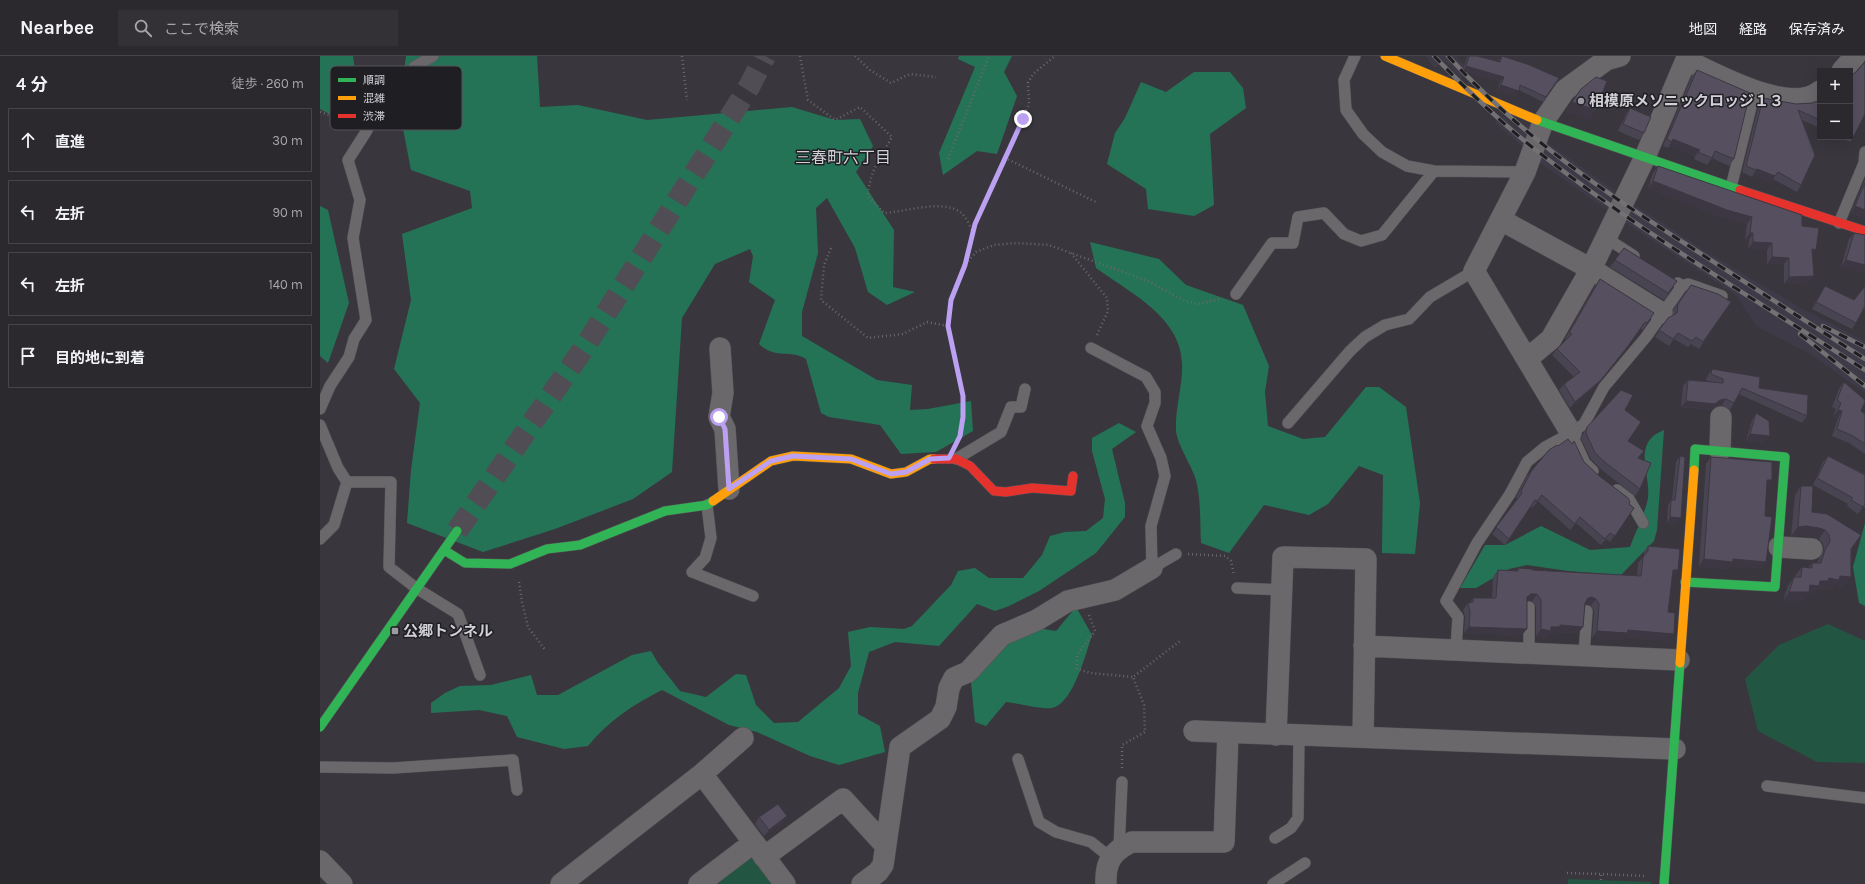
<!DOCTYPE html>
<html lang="ja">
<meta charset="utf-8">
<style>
:root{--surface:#2b292e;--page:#333136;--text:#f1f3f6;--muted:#a6a6aa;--line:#47454a}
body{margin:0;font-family:Karla,"Noto Sans JP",sans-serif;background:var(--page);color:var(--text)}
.controls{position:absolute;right:12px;top:12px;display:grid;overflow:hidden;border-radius:0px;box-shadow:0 4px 16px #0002}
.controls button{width:36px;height:36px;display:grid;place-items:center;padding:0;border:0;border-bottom:1px solid var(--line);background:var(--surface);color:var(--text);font:20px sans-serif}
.stop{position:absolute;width:12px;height:12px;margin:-9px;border:3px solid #bca0f2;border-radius:50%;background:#fff}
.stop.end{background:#bca0f2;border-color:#fff;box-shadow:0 1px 4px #0008}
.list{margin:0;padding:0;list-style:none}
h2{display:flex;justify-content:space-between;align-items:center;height:52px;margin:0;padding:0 16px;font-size:17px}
h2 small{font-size:13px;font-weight:400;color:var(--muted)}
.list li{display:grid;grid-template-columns:26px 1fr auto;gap:12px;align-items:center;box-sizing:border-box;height:64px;margin:0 8px 8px;padding:0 8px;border:1px solid var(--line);border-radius:0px}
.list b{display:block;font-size:15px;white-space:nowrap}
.list em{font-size:13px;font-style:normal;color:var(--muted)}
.icon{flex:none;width:22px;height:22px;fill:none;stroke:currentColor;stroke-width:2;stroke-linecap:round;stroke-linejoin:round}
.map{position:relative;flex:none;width:1545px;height:828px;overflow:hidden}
header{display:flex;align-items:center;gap:24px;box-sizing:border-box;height:56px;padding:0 20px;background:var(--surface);border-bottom:1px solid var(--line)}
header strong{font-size:19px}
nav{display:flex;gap:22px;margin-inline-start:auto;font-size:14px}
.search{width:280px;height:36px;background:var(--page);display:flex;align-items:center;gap:10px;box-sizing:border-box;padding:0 14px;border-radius:0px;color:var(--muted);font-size:15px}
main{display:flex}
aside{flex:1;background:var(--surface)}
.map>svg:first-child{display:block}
.built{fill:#3e3a48}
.green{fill:#235642}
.forest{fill:#257357}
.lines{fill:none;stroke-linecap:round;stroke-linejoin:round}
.secondary-tunnel{stroke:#504e54;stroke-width:22;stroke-dasharray:22 11;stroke-linecap:butt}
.lane-casing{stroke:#555358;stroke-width:12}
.street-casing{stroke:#555358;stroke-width:22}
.fast-casing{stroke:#555358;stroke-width:10}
.slow-casing{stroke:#555358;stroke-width:10}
.jam-casing{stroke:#555358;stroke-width:10}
.path{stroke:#696869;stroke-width:2.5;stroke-dasharray:1 3;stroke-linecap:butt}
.lane{stroke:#6a686a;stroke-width:11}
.street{stroke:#6a686a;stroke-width:21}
.fast{stroke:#30b455;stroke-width:9}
.slow{stroke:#ff9f0a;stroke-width:9}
.jam{stroke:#e5322d;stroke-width:9}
.rail-casing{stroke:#737173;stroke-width:4.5}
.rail{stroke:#1f1e22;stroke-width:3;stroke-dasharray:9;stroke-linecap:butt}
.wall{fill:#494452}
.shaded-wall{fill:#3c3742}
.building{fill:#554f5f;stroke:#3c3742}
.route{stroke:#bca0f2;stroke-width:5}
.poi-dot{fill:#9c9aa1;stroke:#1f1e22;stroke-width:1.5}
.labels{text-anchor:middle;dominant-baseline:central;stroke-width:3;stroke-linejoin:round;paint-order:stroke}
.poi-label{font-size:15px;font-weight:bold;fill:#d2d0d7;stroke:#1f1e22;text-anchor:start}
.neighbourhood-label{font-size:16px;fill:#d2d0d7;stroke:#1f1e22}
.key{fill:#1f1e22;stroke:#555358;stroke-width:1}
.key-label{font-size:11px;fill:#d2d0d7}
</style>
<header>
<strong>Nearbee</strong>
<div class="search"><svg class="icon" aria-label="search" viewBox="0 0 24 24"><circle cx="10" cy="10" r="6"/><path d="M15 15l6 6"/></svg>ここで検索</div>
<nav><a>地図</a><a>経路</a><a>保存済み</a></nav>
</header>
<main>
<aside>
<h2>4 分<small>徒歩 · 260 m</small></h2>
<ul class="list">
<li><svg class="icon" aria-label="ahead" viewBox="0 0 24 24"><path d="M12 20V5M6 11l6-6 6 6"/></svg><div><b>直進</b></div><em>30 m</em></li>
<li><svg class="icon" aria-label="left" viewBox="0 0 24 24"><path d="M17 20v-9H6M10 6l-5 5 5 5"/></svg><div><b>左折</b></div><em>90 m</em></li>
<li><svg class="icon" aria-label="left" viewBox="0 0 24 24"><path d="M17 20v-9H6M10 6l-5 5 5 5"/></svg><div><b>左折</b></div><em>140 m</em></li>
<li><svg class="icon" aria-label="arrive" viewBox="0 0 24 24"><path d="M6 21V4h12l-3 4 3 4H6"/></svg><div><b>目的地に到着</b></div></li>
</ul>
</aside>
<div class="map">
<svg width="1545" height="828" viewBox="0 0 1545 828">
<rect width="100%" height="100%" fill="#39373d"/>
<path class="built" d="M1105 0H1136L1149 14 1141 22 1125 5 1115 12Z
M1184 61 1197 73 1208 70 1212 73 1205 93 1174 66 1178 63Z
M1226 86 1294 134 1287 154 1220 107V98Z
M1315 149 1390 198 1479 251 1545 285V337L1490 298 1436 270 1416 239 1304 166Z"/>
<path class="green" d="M1508 568 1545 585V707L1497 706 1438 675 1425 623 1459 589Z
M434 799 457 828H397Z
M1248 823 1331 826V828H1248Z"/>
<path class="forest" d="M0 0H33L38 35 11 59 0 53Z
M86 0H217L220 51 258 49 327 64 472 51 515 64 540 63 553 90 536 116 574 174 573 231 595 236 567 249 548 236 535 192 507 142 496 152 498 197 482 256V280L557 324 592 329 590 354 608 353 651 345 653 375 616 396 581 398 560 369 509 361 501 357 486 303C469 293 456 304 439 288L455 244 429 226 433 200 430 193 395 208 362 262 352 416 313 443 235 473 163 496 87 467 91 414 100 347 74 313 91 244 82 178 152 152 150 135 91 114 79 52Z
M639 0H692L684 16 697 40 677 98 657 95 623 119 619 97 655 11 638 3Z
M874 16H910L923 32 926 52 890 78 894 149 874 160 828 153 826 133 787 108 795 77 805 62 821 26 846 36Z
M0 150 8 154 29 247 8 307 0 300Z
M770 186 839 203 866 229 923 249 949 310 945 336 948 370 983 383 1005 381 1046 331H1059L1086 351 1100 447 1095 498 1062 497 1063 419 1039 410 1008 448 989 459 944 449 909 497 881 487C880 467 881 444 876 424 872 410 856 387 856 373 855 353 863 329 862 307 861 261 809 236 776 212Z
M799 367 816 376 792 393 805 447V461L776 497 719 535 689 550 675 555 657 548 619 590 575 586 549 596 538 637V658L560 670 565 696 519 709 490 700 437 676 409 669 342 634C314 648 288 665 268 690L244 693 197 681 187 660 159 654 111 657V647L125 637 140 630 171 629 211 619 217 639H238L312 599 331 595 338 607 360 635 386 641 416 618 426 619 436 649 454 667 478 666 519 632 531 610 528 576 550 571 584 573 592 570 631 529 638 515 655 512 669 522H703L722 499 730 480 745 476 766 475 783 462 785 443 772 395V382Z
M1344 374 1337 474 1334 485 1301 519 1248 515 1207 509 1189 513 1156 532H1140L1165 489H1185L1221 470 1270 494 1310 491C1315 477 1326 455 1328 442 1331 417 1311 387 1344 374Z
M1545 467V550L1539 547 1533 511Z
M756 551 772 579C766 597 753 648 732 652 723 654 697 647 686 646L666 670 655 666 650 617 688 582 718 572 736 575Z"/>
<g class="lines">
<path class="secondary-tunnel" d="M137 475 266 289 429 31 445 0"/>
<defs>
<path id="lane" d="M1035 0 1024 24 1026 54 1043 78 1062 96 1087 110 1114 115 1205 116
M1411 131 1435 35
M1519 167 1544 107 1545 96
M1286 182 1314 200
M1358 227 1362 230 1368 228 1402 240
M916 238 952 187H973L978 161 1004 157 1024 178 1041 185 1062 179 1114 115
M771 292 826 321 835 336V347L827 370 841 402 845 420 831 470 832 512 856 498
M0 353 10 330 29 301 34 283 46 264 33 182 40 144 28 104 46 76 59 52 80 41 94 11 113 0
M968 367 1030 295 1045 281 1065 269 1089 263 1110 241 1154 215
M0 369 18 412 27 426 14 469 0 483
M1251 377 1265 407 1273 415
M636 403 681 376 691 351H701L705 333
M27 426H71L69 511 96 532 138 558 160 619
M1297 434 1309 443 1323 467
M387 449 391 482 385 502 372 516 433 540
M917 532 961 534
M1136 593 1138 561 1126 545 1157 487 1190 438 1207 406 1225 391 1251 377 1264 368 1284 331 1326 281 1362 230
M1209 597V551
M1264 599 1267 555
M698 703 719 766 736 776 771 786 791 802
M0 711 73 712 193 704 197 734
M1447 730 1545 742
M955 782 971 772 978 762 979 679
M799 792 802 726
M953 828 985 807"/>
<path id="street" d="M1522 15 1535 0
M1181 164 1271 213 1342 257
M400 292 403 337 399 361 405 373 409 433
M1207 303 1231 283 1271 213 1325 101 1366 4C1397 18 1470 60 1500 35
M1251 377 1154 215 1205 116 1223 66 1245 34 1286 4 1300 0
M1400 395 1401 361
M1459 491 1492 493
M1044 590 1359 604
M874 675 1355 693
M956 679 963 501 1046 503 1043 681
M382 718 423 682
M444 801 523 743 565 789
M0 805 22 828
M241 828 382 718 465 828
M379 828 433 787
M542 828 558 816 563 809 580 691 620 663 626 651 629 632 634 622 648 616 682 579 717 564 748 545 795 534 832 512
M786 828C785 806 792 795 812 786H904L908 677"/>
<path id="fast" d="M1217 64 1420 134
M124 494 145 507 190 508 227 493 260 489 345 455 387 449 393 445
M1365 526 1455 531 1465 401 1375 393 1374 414
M0 671 137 475
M1344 828 1360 607"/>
<path id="slow" d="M1065 0 1217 64
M393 445 451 405 473 400 531 403 571 418 586 416 610 403H614
M1360 607 1374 414"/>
<path id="jam" d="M1420 134 1545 175
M614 403H636L650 410 674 435 686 436 712 432 751 435 753 420"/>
</defs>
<use href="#lane" class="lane-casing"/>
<use href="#street" class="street-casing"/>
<use href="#fast" class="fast-casing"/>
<use href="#slow" class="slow-casing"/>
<use href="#jam" class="jam-casing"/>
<path class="path" d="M362 0 367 44
M480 0 488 44 515 64 540 51 572 81C561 100 549 117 548 140L564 157C585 156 622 143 640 156 646 160 650 170 653 177
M535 0 550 14 571 27 590 18 616 21
M0 56 23 63 49 38 52 41
M685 102 709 48 708 27 713 18 735 0
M628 103 669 0
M511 192 504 209 501 244 548 282 583 278 607 266 628 270
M751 197 787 242 788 255 777 279
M646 207 655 167 685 102 778 147
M638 383 643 361V339L628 270 631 243 637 227 645 209 656 196 674 189 697 187 729 189 828 225 865 245 880 248 902 242
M868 498 905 500 911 505 914 519
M199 526 202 546 208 571 226 595
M769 559 775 575 757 599V613L771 617 813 621
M802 712V689L825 676 824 649 813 621 860 585
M1247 817 1281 818
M1281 824V818L1325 820"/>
<use href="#lane" class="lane"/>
<use href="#street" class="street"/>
<use href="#fast" class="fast"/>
<use href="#slow" class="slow"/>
<use href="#jam" class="jam"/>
<defs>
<path id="rail" d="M1114 0C1148 35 1183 69 1221 98 1323 178 1436 244 1545 314
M1128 0C1200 79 1282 135 1372 192 1429 229 1487 266 1545 303
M1503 270 1545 291
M1480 278 1545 330"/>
</defs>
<use href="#rail" class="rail-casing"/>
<use href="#rail" class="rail"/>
</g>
<path class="wall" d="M1148 0H1157L1178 6 1182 0 1239 22 1223 46 1199 34 1195 40 1178 34 1180 26 1143 15 1146 3Z
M1377 14 1414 103 1409 110 1392 102 1387 109 1374 103 1375 100 1349 90 1348 92 1343 90 1372 20Z
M1530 20 1534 80 1530 86 1518 81H1530Z
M1443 42 1476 48 1492 47 1500 44V72L1482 64 1481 129 1477 136 1453 123 1451 126 1433 119 1432 121 1422 116 1439 48Z
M1310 52 1324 77 1319 84 1298 75 1306 58Z
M1338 110 1482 170 1493 199 1489 227 1464 228V208H1447V194L1428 193 1429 184H1425L1427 168 1402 161 1328 132 1333 117Z
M1545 123V163L1531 157Z
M1534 177 1545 179 1521 211 1529 183Z
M1304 192 1357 225 1344 244 1290 211Z
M1280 223 1334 257 1323 274 1320 272 1303 297 1276 330 1250 352 1239 334 1244 328 1254 321 1232 299 1237 293 1246 284 1245 283 1275 230Z
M1371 229 1411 246 1379 293 1371 288 1368 291 1354 283 1349 290 1335 281 1348 262 1353 259V254Z
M1505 230 1534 244 1545 230V254L1544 253 1536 267 1532 273 1492 253 1501 237Z
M1392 313 1439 332 1487 360 1482 367 1419 338 1414 347 1410 354 1402 349 1396 350 1391 354 1361 351 1363 330 1368 324 1391 326 1386 324 1388 319Z
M1524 326 1541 355 1545 358V398L1529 387 1512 380 1518 362 1513 361 1516 353 1512 351 1519 333Z
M1305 354 1308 385 1318 402 1320 433 1315 440 1283 415 1271 403 1261 383 1263 378 1267 371Z
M1436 357 1450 380 1445 387 1426 385 1432 364Z
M1238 390 1264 406 1278 419 1314 452 1290 486 1286 483 1281 489 1256 467 1250 474 1218 445 1212 452 1211 450 1185 489 1172 478 1198 443 1196 441 1207 420 1212 414Z
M1360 400 1357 468 1347 467 1348 449 1351 444H1352L1356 406Z
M1508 400 1545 418V417V452L1543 451 1538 458 1527 450 1528 448 1493 429 1503 406Z
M1391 401 1452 424 1447 431H1446L1445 460 1446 506 1441 512 1411 510 1408 513 1379 510 1386 408Z
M1481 430 1492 456 1531 493 1525 530 1515 529 1512 533 1504 532 1502 534H1496L1492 539H1487L1482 545H1463L1468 530 1474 521H1475V520L1482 511H1489L1492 507H1497L1499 503 1504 494 1503 488 1499 483 1493 481 1480 479 1471 480 1475 439Z
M1328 490 1353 521H1352L1348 556 1349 585 1305 581 1303 584 1272 582 1274 555 1271 549 1267 548 1265 549 1263 571 1258 577 1237 576 1235 578H1229L1226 582 1216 580V551L1212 545H1207L1202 579 1144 577 1145 561 1143 554 1148 547H1150L1153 542H1172L1173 521 1178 514 1196 515 1198 512 1212 514 1317 520 1318 507 1324 500V496Z
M439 761 462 767 444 780 435 768Z"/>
<path class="shaded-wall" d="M1146 10 1184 21 1180 26 1143 15Z
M1181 29 1199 35 1195 40 1178 34Z
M1252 46 1276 54 1270 64 1245 56Z
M1353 83 1380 94 1375 100 1349 90Z
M1437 113 1458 116 1451 126 1433 119Z
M1333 125 1432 161 1427 168 1402 161 1328 132Z
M1535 150 1545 154V163L1531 157Z
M1430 177H1433L1429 184H1425Z
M1433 186 1452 187 1447 194 1428 193Z
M1492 193 1496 194 1492 201Z
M1452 201 1469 202 1464 208H1447Z
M1526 204 1545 209V217L1521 211Z
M1494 220 1489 227 1464 228 1469 221Z
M1308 290 1276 330 1250 352 1255 346Z
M1406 343 1402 349 1396 350 1391 354 1361 351 1366 345 1400 344Z
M1518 354 1522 355 1518 362 1513 361Z
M1430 378 1450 380 1445 387 1426 385Z
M1447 424H1452L1447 431H1442Z
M1350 461 1361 462 1357 468 1347 467Z
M1486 470 1499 472 1505 474 1499 483 1493 481 1480 479 1471 480 1478 471Z
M1384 503H1413L1446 506 1441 512 1411 510 1408 513 1379 510Z
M1353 514H1358L1353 521 1348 520Z
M1520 520 1531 521 1525 530 1515 529 1512 533 1504 532 1502 534H1496L1492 539H1487L1482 545H1463L1469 536 1490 529 1500 525Z
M1211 538H1217L1212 545H1206L1207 541Z
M1272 541 1276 543 1271 549 1267 548 1264 549 1268 542Z
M1240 569 1263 571 1258 577 1237 576 1235 578H1229L1226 582 1216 580 1221 573Z
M1149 571 1207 573 1202 579 1144 577Z
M1308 574 1354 578 1349 585 1305 581 1303 584 1272 582 1277 575Z
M467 760 462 767 444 780 449 774Z"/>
<path class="building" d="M1149 0H1157L1180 6 1182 0 1207 8 1239 22 1226 41 1200 29 1199 35 1181 29 1184 21 1146 10Z
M1545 6V58L1534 80 1530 78V20L1535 17Z
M1377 14 1430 37 1414 103 1395 95 1392 102 1378 96 1380 94 1353 83 1352 86 1347 83Z
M1276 21 1287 25 1276 54 1252 46 1261 33Z
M1443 42 1476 48 1492 47 1500 44V64L1478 54 1495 99 1481 129 1458 116 1455 120 1437 113 1436 114 1426 110Z
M1310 52 1331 61 1324 77 1303 68Z
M1338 110 1482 159V170L1499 172 1496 194 1492 193 1494 220 1469 221V202L1452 201V187L1433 186V177H1430L1432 161 1407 154 1333 125Z
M1545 127V154L1535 150Z
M1534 177 1545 179V209L1526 204Z
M1304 192 1357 225 1348 237 1295 204Z
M1280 223 1334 257 1327 267 1325 266 1308 290 1281 324 1255 346 1244 328 1260 316 1237 293 1252 278 1249 277Z
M1371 229 1398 238 1411 246 1383 286 1376 281 1372 285 1358 277 1353 283 1339 274 1348 262 1357 257 1358 248Z
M1505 230 1534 244 1545 230V250L1536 267 1496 246Z
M1392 313 1440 321 1439 332 1488 339 1487 360 1422 332 1414 347 1406 343 1400 344 1395 348 1366 345 1368 324 1403 327V323L1391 318Z
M1524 326 1545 344V346L1541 355 1545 358V388L1533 380 1517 373 1522 355 1518 354 1521 347 1517 344Z
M1301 334 1313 339 1305 354 1321 366 1308 385 1324 395 1318 402 1331 407 1320 433 1287 408 1275 397 1266 377 1267 371Z
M1436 357 1449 365 1450 380 1430 378Z
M1248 383 1252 388 1254 385 1264 406 1278 419 1308 442 1310 446 1309 448 1314 452 1295 480 1290 477 1285 483 1260 461 1255 468 1222 439 1217 445 1215 444 1189 483 1176 471 1202 437 1201 435 1212 414 1229 394 1237 389 1238 390Z
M1360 400 1365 401 1361 462 1350 461 1351 444H1355Z
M1508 400 1545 419V448L1543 451 1531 444 1533 442 1497 422Z
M1391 401 1452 406V424H1447L1445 460 1452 461 1446 506 1413 503V506L1384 503Z
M1481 430H1493L1492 456 1507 458 1541 479 1531 493V521L1520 520 1519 524 1509 522 1508 525H1500L1499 530 1490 529 1489 536H1469L1474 521H1481L1482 511 1492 512V507H1501L1505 494 1510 485 1509 479 1505 474 1499 472 1486 470 1478 471Z
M1328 490 1360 493 1358 514H1353L1348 556 1355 557 1354 578 1308 574 1307 577 1277 575 1279 548 1276 543 1272 541 1268 542 1265 547 1263 571 1240 569V571H1231V575L1221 573V544L1217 538H1211L1207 541V573L1149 571 1150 555 1148 547 1153 546V542H1176L1178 514 1198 515V512L1212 513V514L1321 520 1323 501 1328 495Z
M458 748 467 760 449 774 439 761Z"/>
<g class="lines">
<path class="route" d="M399 361 405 373 409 433 451 405 473 400 531 403 571 418 586 416 610 403 629 402 640 380 643 361V340L628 270 631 244 645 209 655 168 703 63"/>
</g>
<g class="poi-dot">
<circle cx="1261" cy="45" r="4"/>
<rect x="71" y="571" width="8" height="8" rx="2"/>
</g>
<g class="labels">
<g class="poi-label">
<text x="1269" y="45">相模原メソニックロッジ１３</text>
<text x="83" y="575">公郷トンネル</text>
</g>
<g class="neighbourhood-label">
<text x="523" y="101">三春町六丁目</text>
</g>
</g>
<rect x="10" y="10" width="132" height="64" rx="6" class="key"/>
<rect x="18" y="22" width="18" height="4" fill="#30b455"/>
<rect x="18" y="40" width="18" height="4" fill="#ff9f0a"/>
<rect x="18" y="58" width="18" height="4" fill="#e5322d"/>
<g class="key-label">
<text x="43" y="28">順調</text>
<text x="43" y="46">混雑</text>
<text x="43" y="64">渋滞</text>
</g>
</svg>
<div class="controls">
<button>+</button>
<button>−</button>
</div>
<div class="stop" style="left:399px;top:361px"></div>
<div class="stop end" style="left:703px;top:63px"></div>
</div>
</main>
